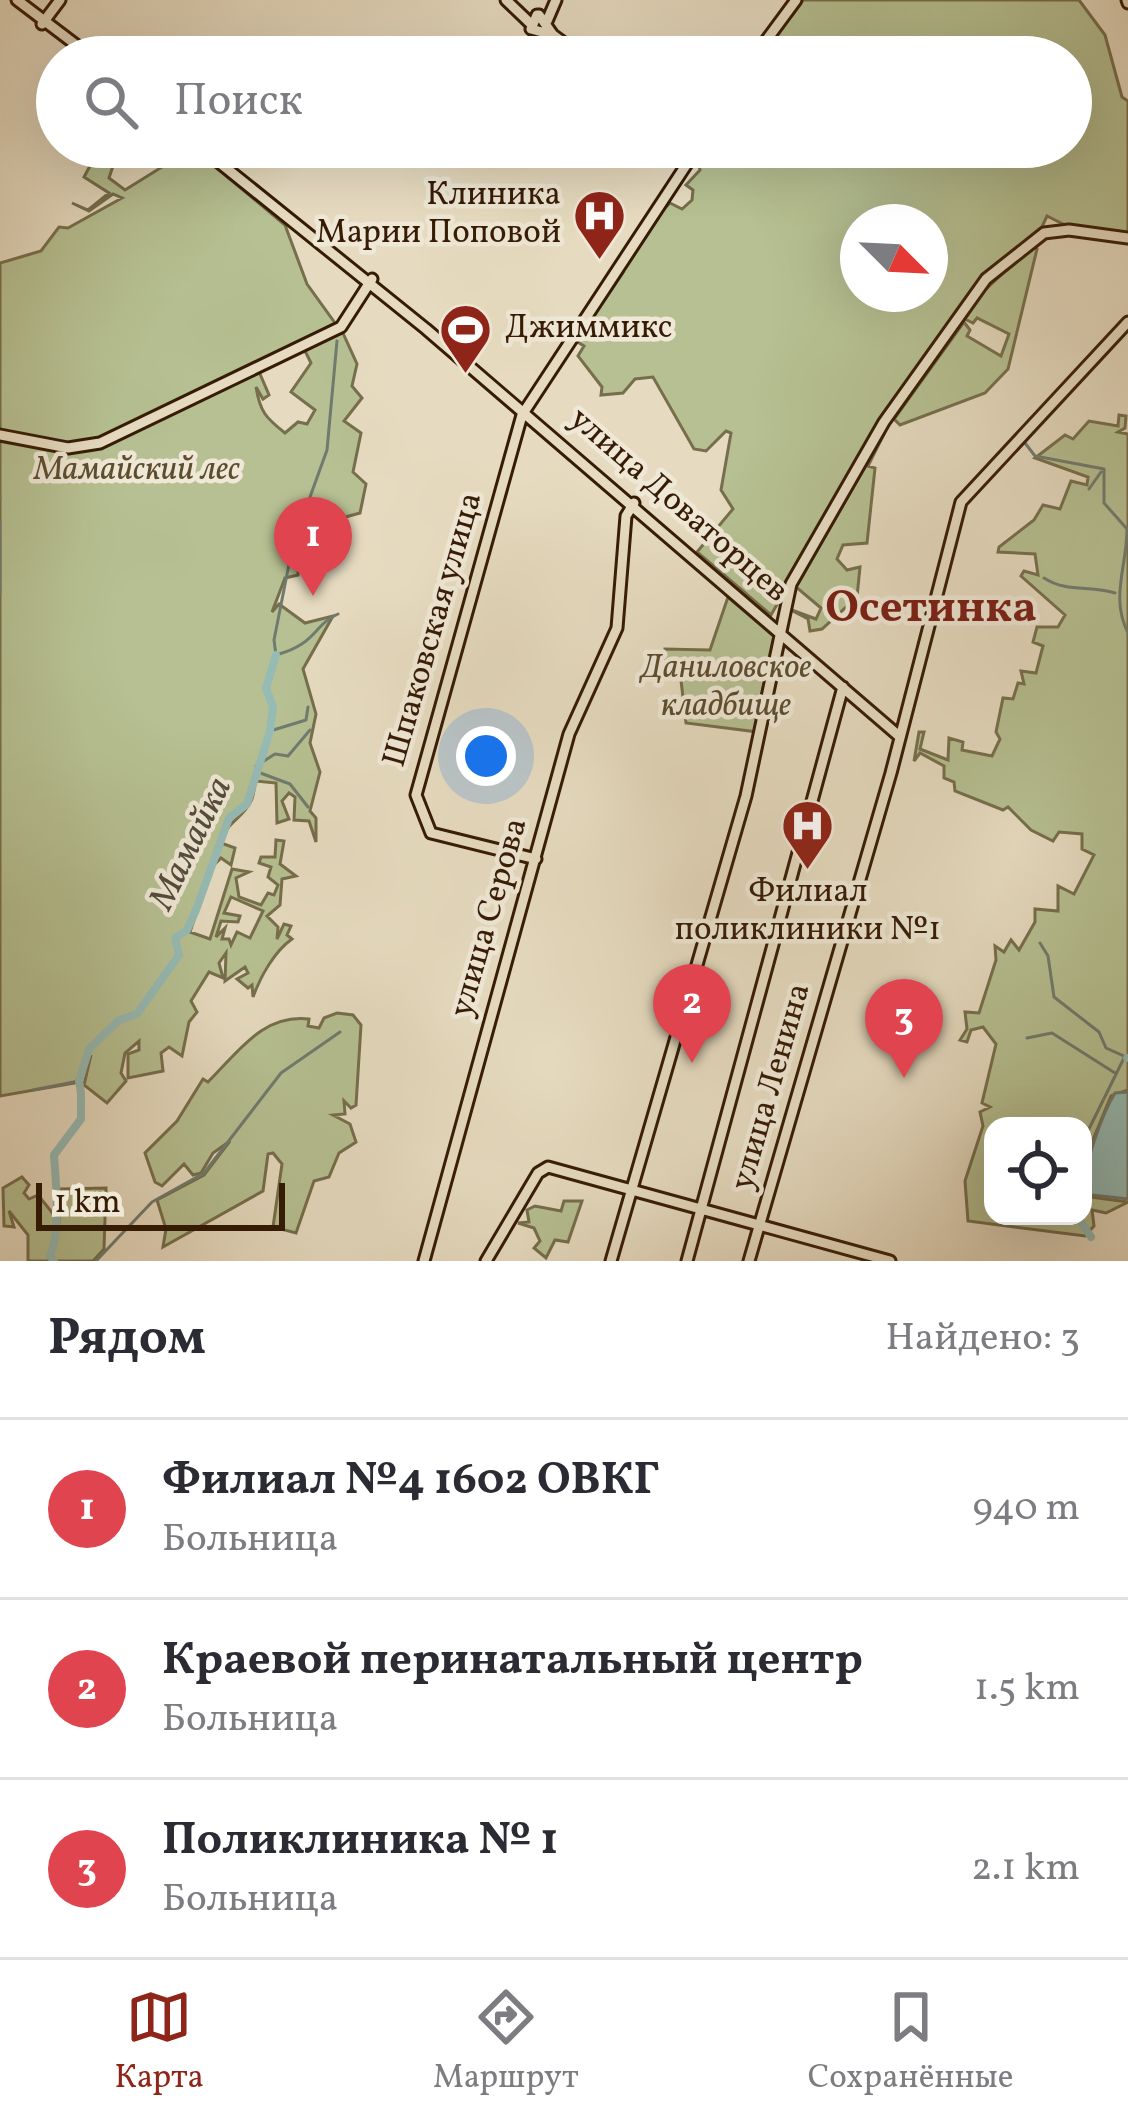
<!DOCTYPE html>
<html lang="ru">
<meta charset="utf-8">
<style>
:root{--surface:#fff;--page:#f2f2f3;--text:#2b2b33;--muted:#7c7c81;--line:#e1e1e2;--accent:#8f2418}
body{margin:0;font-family:Vollkorn,serif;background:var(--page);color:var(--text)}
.controls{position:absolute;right:36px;bottom:36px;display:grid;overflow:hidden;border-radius:24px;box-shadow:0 12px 48px #0002}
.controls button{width:108px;height:108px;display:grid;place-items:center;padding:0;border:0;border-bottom:3px solid var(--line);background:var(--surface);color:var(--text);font:60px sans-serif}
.compass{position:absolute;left:840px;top:204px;width:108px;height:108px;border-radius:50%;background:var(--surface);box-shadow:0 12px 48px #0002;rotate:114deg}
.scale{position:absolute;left:36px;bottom:30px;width:249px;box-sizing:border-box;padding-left:12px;border:6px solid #361b05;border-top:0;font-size:33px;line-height:42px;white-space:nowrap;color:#361b05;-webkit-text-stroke:9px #efe8d6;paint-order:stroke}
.you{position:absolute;left:486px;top:756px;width:42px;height:42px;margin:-30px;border:9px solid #fff;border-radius:50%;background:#1a73e8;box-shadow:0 0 0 18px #1a73e833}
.badge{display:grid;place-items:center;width:78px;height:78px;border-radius:50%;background:var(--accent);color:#fff;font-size:39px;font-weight:700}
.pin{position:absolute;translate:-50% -99px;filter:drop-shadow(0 3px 6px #0008)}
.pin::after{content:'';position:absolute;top:63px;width:42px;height:36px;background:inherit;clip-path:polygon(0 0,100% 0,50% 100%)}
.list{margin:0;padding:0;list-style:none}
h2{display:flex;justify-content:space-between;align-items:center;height:156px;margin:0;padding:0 48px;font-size:51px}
h2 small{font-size:39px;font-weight:400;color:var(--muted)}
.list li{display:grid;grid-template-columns:78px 1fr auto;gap:36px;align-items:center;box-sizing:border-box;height:180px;padding:0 48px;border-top:3px solid var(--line)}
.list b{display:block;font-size:45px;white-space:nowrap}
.list p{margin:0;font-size:39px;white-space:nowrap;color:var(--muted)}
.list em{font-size:39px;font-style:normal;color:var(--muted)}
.icon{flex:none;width:66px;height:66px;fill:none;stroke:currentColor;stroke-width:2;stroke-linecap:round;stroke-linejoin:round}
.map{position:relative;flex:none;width:1128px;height:1261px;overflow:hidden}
.search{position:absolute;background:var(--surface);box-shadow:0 12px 48px #0002;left:36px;right:36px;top:36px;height:132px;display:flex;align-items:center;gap:30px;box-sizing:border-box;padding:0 42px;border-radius:66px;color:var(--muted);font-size:45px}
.sheet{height:696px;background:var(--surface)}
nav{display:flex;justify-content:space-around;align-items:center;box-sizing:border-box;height:168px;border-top:3px solid var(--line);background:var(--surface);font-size:33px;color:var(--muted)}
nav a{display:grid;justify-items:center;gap:6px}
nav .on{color:var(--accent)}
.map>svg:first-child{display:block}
.green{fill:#b6c092;stroke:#766e4c;stroke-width:3;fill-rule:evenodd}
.water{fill:#96bbb5;stroke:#707b6f;stroke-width:3}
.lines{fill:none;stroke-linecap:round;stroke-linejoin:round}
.stream{stroke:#707b6f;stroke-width:3}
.river{stroke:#96bbb5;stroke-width:8}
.major-casing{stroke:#361b05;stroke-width:15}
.major{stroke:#e6dbc0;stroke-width:9}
.labels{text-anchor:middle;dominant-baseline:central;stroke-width:9;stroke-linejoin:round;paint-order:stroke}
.poi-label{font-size:33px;fill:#361b05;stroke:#efe8d6;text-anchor:end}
.park-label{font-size:33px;font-style:italic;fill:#5c4d2f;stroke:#efe8d6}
.street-label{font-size:33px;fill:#361b05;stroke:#efe8d6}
.water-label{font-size:36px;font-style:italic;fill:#534b3a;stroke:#efe8d6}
.district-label{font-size:45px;font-weight:bold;fill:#7a1f14;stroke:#efe8d6}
</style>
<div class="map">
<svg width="1128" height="1261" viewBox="0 0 1128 1261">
<rect width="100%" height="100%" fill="#e6dbc0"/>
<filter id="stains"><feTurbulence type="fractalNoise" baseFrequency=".00167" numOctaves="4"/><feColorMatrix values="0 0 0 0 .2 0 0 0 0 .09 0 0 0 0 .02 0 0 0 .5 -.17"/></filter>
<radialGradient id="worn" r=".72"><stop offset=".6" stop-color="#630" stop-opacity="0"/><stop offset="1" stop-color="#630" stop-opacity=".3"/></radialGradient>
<path class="green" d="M803 0H1079L1105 35 1122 97 1128 101V236L1069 227 1047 216 1040 231 975 289 880 426 771 615 697 552 733 509 721 490 731 433 726 431 706 451 694 449 653 377 635 379 623 393 601 395 602 387 578 356 584 346 576 341 622 274 616 275 663 204V210L670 203 682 209 692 200 693 190 686 185 700 170 698 160 718 147H1071V57H761ZM858 222H930V294H858Z
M138 147H163L159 152 169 159 165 165 194 158 207 160 285 225 307 284 335 323 252 369 260 374 269 395 263 399 256 387C260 412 266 418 285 433L298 422 307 424 315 410 291 392 311 363 304 349 342 331 357 364 352 386 362 398 344 421 361 433 353 472 366 484 360 513 342 518 345 523 327 540 331 545 314 560 304 547 298 552V575L285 578 272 612 279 604 305 623 333 616 303 669 316 714 310 743 320 772 310 811 316 818V842L309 821 294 820 295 797 289 793 282 801 289 819 277 823 276 783 256 781C254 787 254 795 251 801 243 819 225 822 221 843L235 848 231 865 221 858 212 867 190 932 210 939 232 869 249 872 236 878 239 897 261 905 268 893 274 895 278 885 268 877 271 867 259 863 261 857H275L276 840 284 841 280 864 296 876 282 879 280 905 267 916 278 927 277 939 284 924 291 926 287 935 292 939C275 951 261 975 253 997L252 985 248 988 237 979 248 973 245 967 225 981 226 953 219 963 223 978 209 972 191 1001 197 1012 189 1022 182 1056 169 1047 161 1053 163 1071 128 1078V1054L139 1050V1041L125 1053 121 1073 126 1081 107 1103 84 1085 91 1055 75 1083 0 1096V263L41 251 59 227 68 228 122 198 113 194 89 211 72 203 88 210 109 193 84 177 97 153 108 158 112 148 118 151 109 178 125 190 162 167 156 153 151 159 135 151ZM231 897 263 911 250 938 237 932 231 945 229 939H222L225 928 216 937 221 921 238 922 240 916 224 913Z
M1031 247 1037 249 1008 369 985 393 900 425 894 419 964 322 970 330 967 336 1001 356 1009 334 977 318 973 323 965 319 984 291Z
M1119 415 1126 416 1125 428 1118 432 1128 434V1090L1111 1096 1083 1164V1126H993V1216H1083V1196L1128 1202 1106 1213 1092 1210 1094 1226 1085 1236 968 1221 965 1181 983 1126 980 1112 990 1107 982 1103 996 1044 983 1027 971 1030 967 1042 960 1040 967 1029 965 1012 979 1013 996 960 995 946 1004 952 1011 940 1019 950 1035 922V909L1058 911V886L1074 894 1094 855 1082 849V834L1059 832 1053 841 1031 830 1008 807 1003 810 955 791 954 782 944 778V766L920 753 914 761 919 732H924L920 749 948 760 949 738 963 742 962 750 992 756 1000 739 996 732 1003 698 1013 699 1018 683 1024 684 1021 671 1036 673 1043 646 1033 642 1037 627H1058L1065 615 1021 576 1024 571 1038 575 1035 554 998 552 999 547 1034 520 1043 505 1060 509 1071 481 1087 485 1088 477 1035 458 1065 435 1073 439 1089 421 1118 426Z
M885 432 868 466 875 468 867 543 843 545 837 559 847 570 860 567 857 597 822 629 810 631 808 619 789 609 816 619 821 608 796 587Z
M728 597 775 637 758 732 686 723 680 672H691L692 664 665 659V649L710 650Z
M337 1013 353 1015 361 1025 356 1105 351 1108 344 1101 345 1114 333 1115 350 1124 356 1142 339 1153 329 1177 314 1181 296 1233 273 1227 282 1164 273 1153 268 1154 263 1191 163 1247 166 1229 157 1200 204 1175 230 1141 213 1153 201 1173 193 1175 184 1164 162 1186 155 1182 145 1153 177 1121 203 1079 208 1082C240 1050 263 1014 309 1019L308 1026 319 1028 324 1018Z
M22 1177 29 1185 24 1193 29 1199 38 1195 59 1221 61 1189 106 1188 104 1249 93 1261H28V1235L9 1211 14 1227 4 1226 3 1188Z
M564 1201H582L568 1242 555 1240 546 1258 534 1248 540 1241 534 1228 518 1223 529 1222 527 1210 535 1206 561 1211Z"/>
<path class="water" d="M1128 1092V1199L1083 1194C1083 1168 1101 1116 1115 1093Z"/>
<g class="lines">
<path class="stream" d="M337 341 327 450 293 544 274 640 276 655C317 644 313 625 338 614
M1025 443 1035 456 1104 469V503L1127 529C1127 567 1110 597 1128 633
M1089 489 1101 472
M0 496V498
M0 522V593
M1044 578C1067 593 1090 585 1115 593
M270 731 306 720 308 707
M256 766 275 754 288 756 310 730
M255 771 290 784 308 807
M1040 943 1048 956 1054 997 1099 1032 1106 1048 1128 1058
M1027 1038 1052 1033 1115 1073
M33 1090 79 1081
M1083 1141 1124 1058
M1075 1216 1091 1237
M96 1261 152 1202 204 1173 281 1073 340 1032"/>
<path class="river" d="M1127 1058H1128
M81 1093 79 1081 89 1049 119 1020 137 1014 179 955 175 938 187 930 196 910 229 818 247 804 270 731 273 707 266 688 276 655
M1077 1216 1091 1237
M54 1261 50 1256C61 1230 56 1184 54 1155L81 1119V1096"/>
<defs>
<path id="major" d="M17 0 92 57
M506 0 530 23
M1127 0 1128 3
M537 15 531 29 553 35
M539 15 553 35 583 57
M547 21 556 0
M42 24 60 0
M754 57 796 0
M200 147 426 329 899 736
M0 435 68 448 100 443 341 327 372 279
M536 859 431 833 416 795 522 415 698 147
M424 1261 569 734 617 628 626 516 634 503
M486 1261 538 1173 548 1167 890 1261
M611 1261 746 796 791 584 884 422 986 279 1044 233 1069 230 1128 238
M687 1261 843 687
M749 1261 891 773 961 502 1128 322"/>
</defs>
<use href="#major" class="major-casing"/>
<use href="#major" class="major"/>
</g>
<defs>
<symbol id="hospital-pin" viewBox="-11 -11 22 30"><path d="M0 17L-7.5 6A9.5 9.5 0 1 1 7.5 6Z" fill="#8f2418" stroke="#efe8d6"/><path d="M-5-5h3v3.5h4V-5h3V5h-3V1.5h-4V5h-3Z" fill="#fff"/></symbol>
<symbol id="stadium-pin" viewBox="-11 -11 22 30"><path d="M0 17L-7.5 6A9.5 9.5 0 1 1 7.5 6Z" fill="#8f2418" stroke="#efe8d6"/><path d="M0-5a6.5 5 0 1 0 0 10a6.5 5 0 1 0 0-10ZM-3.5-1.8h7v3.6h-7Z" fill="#fff"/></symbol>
</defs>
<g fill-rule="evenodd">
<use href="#hospital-pin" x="570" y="186" width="59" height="81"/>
<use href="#stadium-pin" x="436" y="300" width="59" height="81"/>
<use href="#hospital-pin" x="778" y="796" width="59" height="81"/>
</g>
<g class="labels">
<g class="poi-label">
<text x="561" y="196">Клиника<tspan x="561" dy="38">Марии Поповой</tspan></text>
<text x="505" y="329" text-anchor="start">Джиммикс</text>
<text x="808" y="893" text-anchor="middle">Филиал<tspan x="808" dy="38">поликлиники №1</tspan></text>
</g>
<g class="park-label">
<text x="137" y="471">Мамайский лес</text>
<text x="726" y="669">Даниловское<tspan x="726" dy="38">кладбище</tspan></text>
</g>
<g class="street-label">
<text transform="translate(678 506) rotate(41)">улица Доваторцев</text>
<text transform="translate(434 630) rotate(-74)">Шпаковская улица</text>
<text transform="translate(490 918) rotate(-74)">улица Серова</text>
<text transform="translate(772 1087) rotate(-74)">улица Ленина</text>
</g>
<g class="water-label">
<text transform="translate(192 844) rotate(-64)">Мамайка</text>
</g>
<g class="district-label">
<text x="931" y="609">Осетинка</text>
</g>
</g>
<rect width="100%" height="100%" filter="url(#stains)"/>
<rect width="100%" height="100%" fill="url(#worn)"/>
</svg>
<div class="controls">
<button><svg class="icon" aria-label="locate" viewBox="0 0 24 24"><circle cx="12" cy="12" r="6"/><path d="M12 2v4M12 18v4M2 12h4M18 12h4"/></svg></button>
</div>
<svg class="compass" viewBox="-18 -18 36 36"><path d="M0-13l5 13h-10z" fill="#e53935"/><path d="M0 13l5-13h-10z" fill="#7c7c81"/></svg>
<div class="scale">1 km</div>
<div class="you"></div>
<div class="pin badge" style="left:313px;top:596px;background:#e0444e">1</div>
<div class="pin badge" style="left:692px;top:1063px;background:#e0444e">2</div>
<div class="pin badge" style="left:904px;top:1078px;background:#e0444e">3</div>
<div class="search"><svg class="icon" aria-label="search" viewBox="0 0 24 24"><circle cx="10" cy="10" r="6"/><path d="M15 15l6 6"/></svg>Поиск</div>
</div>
<section class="sheet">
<h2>Рядом<small>Найдено: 3</small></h2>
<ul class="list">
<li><span class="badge" style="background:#e0444e">1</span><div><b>Филиал №4 1602 ОВКГ</b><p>Больница</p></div><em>940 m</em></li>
<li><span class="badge" style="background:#e0444e">2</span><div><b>Краевой перинатальный центр</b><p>Больница</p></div><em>1.5 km</em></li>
<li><span class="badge" style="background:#e0444e">3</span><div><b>Поликлиника № 1</b><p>Больница</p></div><em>2.1 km</em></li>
</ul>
</section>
<nav>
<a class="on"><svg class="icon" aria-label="map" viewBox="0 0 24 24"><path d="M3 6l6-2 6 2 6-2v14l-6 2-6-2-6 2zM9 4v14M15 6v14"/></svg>Карта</a>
<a><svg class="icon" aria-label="directions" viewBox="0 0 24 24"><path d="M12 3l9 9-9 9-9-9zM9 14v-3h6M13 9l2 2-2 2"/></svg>Маршрут</a>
<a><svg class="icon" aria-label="saved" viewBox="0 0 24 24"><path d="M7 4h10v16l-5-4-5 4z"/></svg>Сохранённые</a>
</nav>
